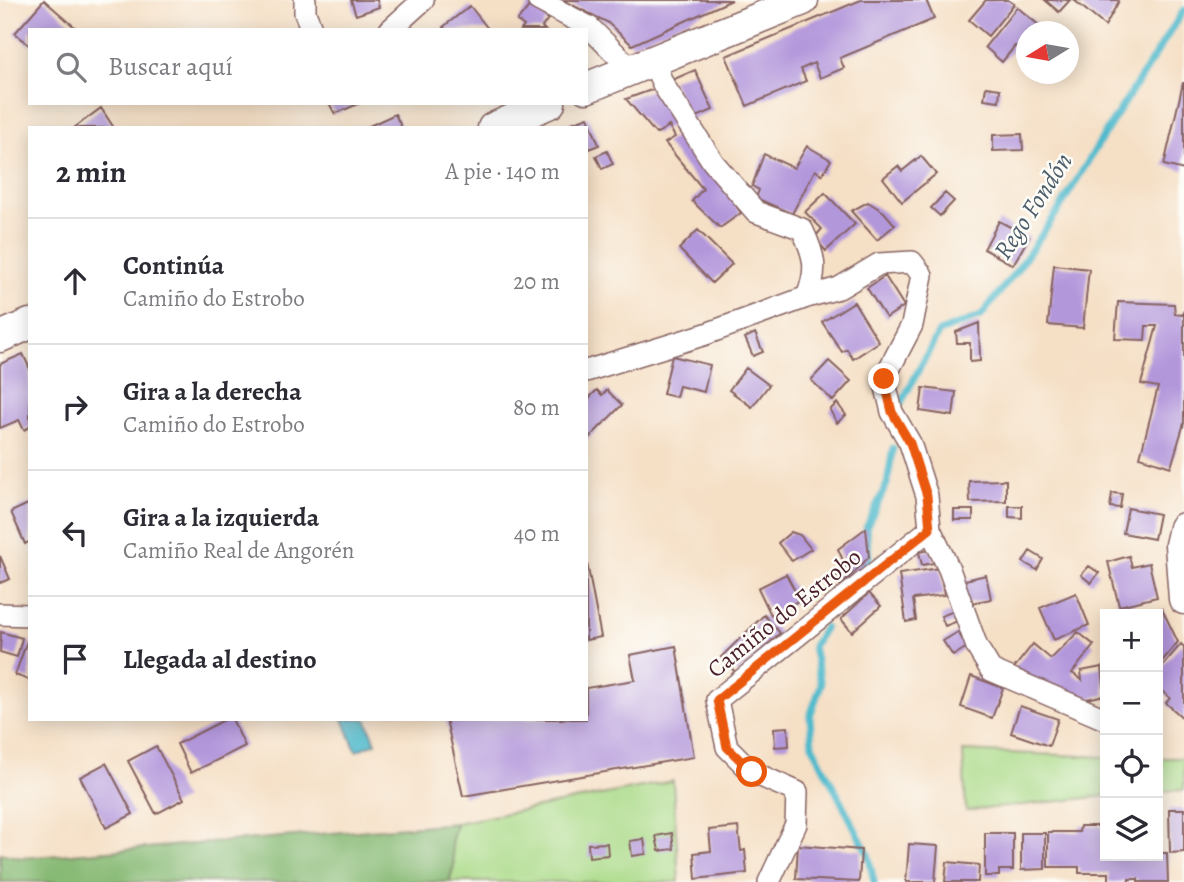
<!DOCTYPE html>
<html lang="es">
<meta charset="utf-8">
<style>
:root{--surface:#fff;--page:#f7f7f7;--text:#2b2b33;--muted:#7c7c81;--line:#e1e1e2}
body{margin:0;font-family:Alegreya,serif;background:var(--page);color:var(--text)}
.controls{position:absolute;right:21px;bottom:21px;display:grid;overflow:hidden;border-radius:0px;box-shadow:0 4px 18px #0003}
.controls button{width:63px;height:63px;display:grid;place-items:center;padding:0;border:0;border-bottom:2px solid var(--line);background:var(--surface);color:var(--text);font:35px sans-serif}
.compass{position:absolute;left:1016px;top:21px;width:63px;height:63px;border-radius:50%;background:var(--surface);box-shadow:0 4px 18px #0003;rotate:259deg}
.stop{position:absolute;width:21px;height:21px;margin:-16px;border:5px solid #ea580c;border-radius:50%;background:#fff}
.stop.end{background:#ea580c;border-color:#fff;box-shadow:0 2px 7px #0008}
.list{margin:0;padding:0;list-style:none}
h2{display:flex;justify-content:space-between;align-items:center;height:91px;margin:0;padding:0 28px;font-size:30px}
h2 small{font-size:23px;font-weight:400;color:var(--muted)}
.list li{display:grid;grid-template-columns:46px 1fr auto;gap:21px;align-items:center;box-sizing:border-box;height:126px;padding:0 28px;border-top:2px solid var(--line)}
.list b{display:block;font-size:26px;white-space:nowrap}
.list p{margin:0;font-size:23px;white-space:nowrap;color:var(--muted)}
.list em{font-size:23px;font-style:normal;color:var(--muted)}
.icon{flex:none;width:38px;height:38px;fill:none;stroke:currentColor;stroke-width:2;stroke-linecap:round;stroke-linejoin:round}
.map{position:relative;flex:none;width:1184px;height:882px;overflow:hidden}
.search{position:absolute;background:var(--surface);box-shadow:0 4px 18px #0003;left:28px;top:28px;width:560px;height:77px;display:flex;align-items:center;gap:18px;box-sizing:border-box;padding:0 24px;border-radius:0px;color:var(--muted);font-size:26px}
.panel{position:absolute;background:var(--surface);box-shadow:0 4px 18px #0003;left:28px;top:126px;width:560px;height:595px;border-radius:0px}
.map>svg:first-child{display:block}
.green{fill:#aada88;stroke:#7a7c5a;stroke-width:2}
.forest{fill:#87ba74;stroke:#686c50;stroke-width:2}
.water{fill:#4fbacc;stroke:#4c6c7c;stroke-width:2}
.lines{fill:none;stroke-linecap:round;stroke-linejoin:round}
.stream{stroke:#4fbacc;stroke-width:7}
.building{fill:#b397db}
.street-casing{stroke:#866261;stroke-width:24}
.secondary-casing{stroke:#866261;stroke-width:33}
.street{stroke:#fff;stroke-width:21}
.secondary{stroke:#fff;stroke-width:30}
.route{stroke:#ea580c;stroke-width:9}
.labels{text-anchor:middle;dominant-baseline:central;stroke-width:5;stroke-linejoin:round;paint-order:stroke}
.street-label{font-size:24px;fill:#4a1f2b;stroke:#fdfcf7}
.water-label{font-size:26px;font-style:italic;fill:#4c5d6b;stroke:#fdfcf7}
</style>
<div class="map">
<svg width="1184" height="882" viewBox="0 0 1184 882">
<rect width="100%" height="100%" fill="#fdfcf7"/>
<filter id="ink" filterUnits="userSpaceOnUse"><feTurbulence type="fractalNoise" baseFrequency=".0143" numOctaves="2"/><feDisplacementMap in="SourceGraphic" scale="14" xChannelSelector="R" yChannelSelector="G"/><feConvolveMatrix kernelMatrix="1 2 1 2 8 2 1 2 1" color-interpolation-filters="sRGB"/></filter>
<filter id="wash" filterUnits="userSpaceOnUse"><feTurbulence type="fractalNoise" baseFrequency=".00686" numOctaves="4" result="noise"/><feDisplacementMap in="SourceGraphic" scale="28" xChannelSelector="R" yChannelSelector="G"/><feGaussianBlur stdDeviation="1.57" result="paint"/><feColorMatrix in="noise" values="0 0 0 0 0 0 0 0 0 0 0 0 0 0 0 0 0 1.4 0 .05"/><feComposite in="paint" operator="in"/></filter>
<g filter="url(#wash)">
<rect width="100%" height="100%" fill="#f5dfc5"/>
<path class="green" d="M963 751 1105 757V796L966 811Z
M1158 758H1184V790L1158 791Z
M673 781 679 882H449L454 865 451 843 456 823Z"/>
<path class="forest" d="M456 823 451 843 454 865 449 882H0V853L22 858Z"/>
<path class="water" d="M343 719H366L376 743 356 751Z"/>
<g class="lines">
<path class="stream" d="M901 403 939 332 981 316 1017 270 1060 208 1105 133 1184 10
M856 578 869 557 866 528 887 484 893 448
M825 627 813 646 821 685 810 716 812 745 868 854 874 882"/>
</g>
<g id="blocks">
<path class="building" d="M44 0 78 30H30V46L15 33Z
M351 0H377L379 7 356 15Z
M562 0H732L632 45 607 22Z
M861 0H926L934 19 840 58 844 68 820 78 814 63 801 69 806 81 747 106 726 56Z
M986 0H1008L1014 4 988 36 969 20Z
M1045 0H1070L1059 12Z
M1074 0H1117L1119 1 1105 26Z
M531 4 548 19 542 27 545 30H521L524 26 517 21Z
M470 6 489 30H446L443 27Z
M1017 7 1047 32H1026V55L1015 46 1002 62 985 47Z
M695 70 713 110 690 120 672 80Z
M1183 83H1184V170L1164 165Z
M986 87 1000 89 999 101 984 99Z
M657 88 741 213 720 228 692 201 703 189 665 143 675 137 669 126 656 134 626 99Z
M329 103H360L335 114Z
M101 108 114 128H74Z
M395 114 402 128H365Z
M588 117 599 145 586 150V128L561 127Z
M1022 134 1023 150 993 151V135Z
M807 146 831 160 822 175 815 170 792 214 756 198 759 190 752 186 764 154 794 168Z
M607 151 613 164 602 169 596 156Z
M921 156 936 174 902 202 883 178 898 166 902 171Z
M825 193 855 224 826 251 814 238 822 229 805 212Z
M945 193 954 201 940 216 931 208Z
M868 202 884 212 895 225 877 240 851 211Z
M999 221 1029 237 1013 265 984 249Z
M698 230 732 264 712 283 679 249Z
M1054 265 1089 269 1083 328 1048 325Z
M885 276 904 306 886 318 867 288Z
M854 302 879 342 853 359 847 349 842 352 822 322Z
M1118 302 1174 304 1175 314 1182 315 1184 310V423L1171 467 1140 457 1158 387 1141 384 1157 326H1146L1145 340 1115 339Z
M979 323 980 361 970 362V343H957L956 332Z
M755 333 763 352 753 356 745 338Z
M23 354 30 369V427L24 430 19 420 0 428V364Z
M672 356 710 365 704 392 679 386 676 397 663 394Z
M829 361 851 381 833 401 811 380Z
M746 368 769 385 752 407 729 390Z
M923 388 956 392 953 416 920 411Z
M597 390 602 395 607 390 622 405 586 441V401Z
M837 403 846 415 837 423 830 410Z
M1006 480V501L970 502 969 481Z
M1112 493 1122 494 1120 508 1110 507Z
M30 503V541L25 544 11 512Z
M1009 506H1022V518L1009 517Z
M1128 508 1159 514 1154 539 1123 533Z
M954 510H973V520H954Z
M866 528 869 557 841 586 834 579 846 567 838 549Z
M791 532 800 535 811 549 792 561 778 543Z
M931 550 934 563 922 565 919 552Z
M1030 551 1043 559 1037 570 1023 562Z
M0 556 10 579 0 583Z
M1129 556 1132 567 1149 563 1157 597 1119 606 1108 562Z
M586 558 601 637 586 640Z
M1089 566 1099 573 1091 583 1081 575Z
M940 568 944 595 913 599 916 620 906 622 899 574Z
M786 574 800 600 771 615 758 588Z
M986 575 991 599 966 604 961 581Z
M869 593 881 606 852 632 841 619Z
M1076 593 1089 625 1054 640 1040 608Z
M1162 609 1178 642 1158 666V614H1154Z
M954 611 958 621 945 626 941 616Z
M764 615 780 633 737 674 721 657Z
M1 632 22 638 17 657 0 652Z
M958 632 967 647 953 656 943 641Z
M1078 632 1094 645 1072 673 1082 680 1081 671 1102 667 1105 695 1087 699 1083 705 1011 672 1033 644 1051 659Z
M27 641 30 642V680L15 675Z
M1181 644 1184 647V719L1166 703 1170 698 1158 688V671Z
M676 646 694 757 463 796 446 719H586V688L635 680 630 655Z
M971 676 1003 688 992 718 961 707Z
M1020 706 1058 719 1049 746 1011 733Z
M226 719H232L245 746 191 773 177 744Z
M788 727 789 746 775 747 774 728Z
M156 746 184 799 156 814 128 761Z
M106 763 133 814 106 828 80 777Z
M1169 809H1184V852L1170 853Z
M1080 826H1105V856H1158V853H1167L1168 882H1138V879H1129V882H1109V873H1079V867H1048V832H1079Z
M738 827 741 851 745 850 747 873 696 879 694 853 711 851 709 830Z
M672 833 674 849 659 851 656 836Z
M985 833H1013V870H999V876H985Z
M1021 833H1045V869L1021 870Z
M644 839 646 854 632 856 630 841Z
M607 843 608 855 589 857 588 844Z
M909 844 938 846 935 882H906Z
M798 845 861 850 859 882 796 879Z
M947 862 979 865 978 882H945Z"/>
</g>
</g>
<g filter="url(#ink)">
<use href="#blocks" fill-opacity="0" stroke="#866261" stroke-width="2"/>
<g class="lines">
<defs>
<path id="street" d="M305 0V13L312 30
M538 0 589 27 631 69
M390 30 423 0
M652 60 664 86 713 162 756 212 802 229C815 256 818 269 807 297
M586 371 706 334 807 297 839 288 879 264 912 262 922 275 912 325 884 379 892 412 910 443 927 496 930 529 949 569 977 647 991 670 1105 719
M0 614 30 615
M769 882 796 824 797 792 752 772 727 747 717 700 930 529"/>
<path id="secondary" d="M586 88 803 0
M493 128 550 103
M0 337 30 324
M1184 528 1180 545 1184 599"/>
</defs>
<use href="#street" class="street-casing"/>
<use href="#secondary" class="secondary-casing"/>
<use href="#street" class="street"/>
<use href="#secondary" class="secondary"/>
</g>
</g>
<g class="lines" filter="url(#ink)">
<path class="route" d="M752 772 727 747 717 700 930 529 927 496 910 443 892 412 884 379"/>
</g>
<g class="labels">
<g class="street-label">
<text transform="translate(784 613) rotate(-39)">Camiño do Estrobo</text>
</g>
<g class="water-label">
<text transform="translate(1033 206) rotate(-57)">Rego Fondón</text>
</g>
</g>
</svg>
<div class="controls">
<button>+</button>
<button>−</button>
<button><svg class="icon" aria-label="locate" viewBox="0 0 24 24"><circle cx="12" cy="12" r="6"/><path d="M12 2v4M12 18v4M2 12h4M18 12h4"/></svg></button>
<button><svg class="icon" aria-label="layers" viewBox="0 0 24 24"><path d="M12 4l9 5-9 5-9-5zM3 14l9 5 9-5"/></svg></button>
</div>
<svg class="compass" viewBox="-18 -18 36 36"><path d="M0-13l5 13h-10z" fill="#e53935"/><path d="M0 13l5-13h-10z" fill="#7c7c81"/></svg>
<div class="stop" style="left:752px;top:772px"></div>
<div class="stop end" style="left:884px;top:379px"></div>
<div class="search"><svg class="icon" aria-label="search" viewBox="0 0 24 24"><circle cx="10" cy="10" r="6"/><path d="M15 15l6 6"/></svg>Buscar aquí</div>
<section class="panel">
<h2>2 min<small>A pie · 140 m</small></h2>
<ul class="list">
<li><svg class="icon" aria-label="ahead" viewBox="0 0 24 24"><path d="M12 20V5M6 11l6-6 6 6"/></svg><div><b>Continúa</b><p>Camiño do Estrobo</p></div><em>20 m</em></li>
<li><svg class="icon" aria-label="right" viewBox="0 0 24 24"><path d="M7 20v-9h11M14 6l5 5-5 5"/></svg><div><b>Gira a la derecha</b><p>Camiño do Estrobo</p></div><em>80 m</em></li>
<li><svg class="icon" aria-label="left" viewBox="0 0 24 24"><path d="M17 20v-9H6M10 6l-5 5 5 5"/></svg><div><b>Gira a la izquierda</b><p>Camiño Real de Angorén</p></div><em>40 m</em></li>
<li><svg class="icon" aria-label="arrive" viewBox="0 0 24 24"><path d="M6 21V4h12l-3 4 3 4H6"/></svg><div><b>Llegada al destino</b></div></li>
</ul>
</section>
</div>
